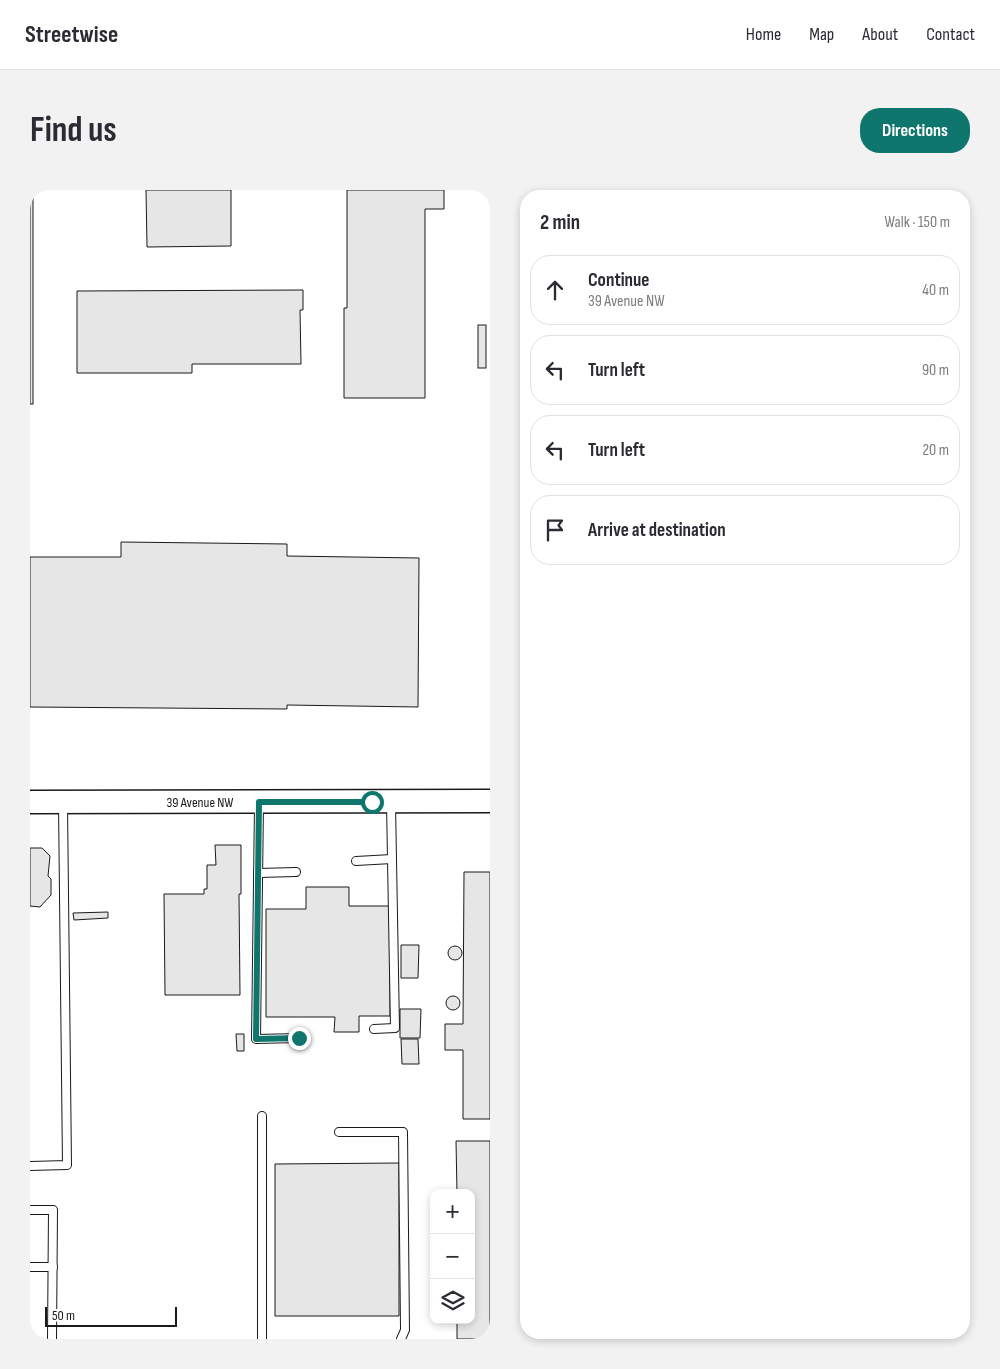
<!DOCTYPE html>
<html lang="en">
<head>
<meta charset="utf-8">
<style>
  body { margin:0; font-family:"Sofia Sans Condensed",sans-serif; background:#f2f2f3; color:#2b2b33 }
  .controls { position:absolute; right:15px; bottom:15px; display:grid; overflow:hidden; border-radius:10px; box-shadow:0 2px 8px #0003 }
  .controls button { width:45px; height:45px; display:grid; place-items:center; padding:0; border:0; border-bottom:1px solid #e1e1e2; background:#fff; color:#2b2b33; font:25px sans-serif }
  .scale { position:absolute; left:15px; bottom:12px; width:132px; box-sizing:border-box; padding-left:5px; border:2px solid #1a1a1a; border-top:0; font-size:14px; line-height:18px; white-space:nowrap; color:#1a1a1a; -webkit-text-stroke:4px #fff; paint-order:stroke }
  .stop { position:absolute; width:15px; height:15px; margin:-11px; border:4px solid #0f766e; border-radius:50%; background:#fff }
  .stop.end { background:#0f766e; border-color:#fff; box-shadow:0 1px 5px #0008 }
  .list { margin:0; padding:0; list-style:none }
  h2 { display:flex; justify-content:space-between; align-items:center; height:65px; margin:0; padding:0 20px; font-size:21px }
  h2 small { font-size:16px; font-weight:400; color:#7c7c81 }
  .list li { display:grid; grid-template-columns:32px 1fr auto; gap:15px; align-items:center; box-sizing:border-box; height:70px; margin:0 10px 10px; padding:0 10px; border:1px solid #e1e1e2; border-radius:20px }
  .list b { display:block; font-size:19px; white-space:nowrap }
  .list p { margin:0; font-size:16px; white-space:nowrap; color:#7c7c81 }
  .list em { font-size:16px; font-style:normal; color:#7c7c81 }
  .icon { flex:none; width:28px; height:28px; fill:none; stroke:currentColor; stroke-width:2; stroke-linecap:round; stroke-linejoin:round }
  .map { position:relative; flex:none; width:460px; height:1149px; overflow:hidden; border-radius:20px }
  header { display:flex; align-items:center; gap:30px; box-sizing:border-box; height:70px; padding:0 25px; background:#fff; border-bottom:1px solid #e1e1e2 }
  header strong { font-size:24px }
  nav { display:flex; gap:28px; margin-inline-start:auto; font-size:18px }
  .intro { display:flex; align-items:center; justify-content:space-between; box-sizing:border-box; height:120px; padding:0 30px }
  h1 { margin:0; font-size:35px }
  .button { padding:12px 22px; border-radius:20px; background:#0f766e; color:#fff; font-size:18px; font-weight:700 }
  main { display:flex; gap:30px; padding:0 30px }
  aside { flex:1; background:#fff; border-radius:20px; box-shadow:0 2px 8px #0003 }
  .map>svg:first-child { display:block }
</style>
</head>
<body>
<header>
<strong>Streetwise</strong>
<nav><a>Home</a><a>Map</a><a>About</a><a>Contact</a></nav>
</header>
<div class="intro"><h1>Find us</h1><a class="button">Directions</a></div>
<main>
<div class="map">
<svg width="460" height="1149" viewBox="0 0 460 1149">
  <rect width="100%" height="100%" fill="#fff"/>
  <!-- building -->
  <g fill="#e6e6e6" stroke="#1a1a1a">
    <rect x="0" y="0" width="3" height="214"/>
    <path d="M116 0H201V56L117 57Z"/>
    <path d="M317 0H414V19H395V208H314V118H317Z"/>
    <path d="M273 100V120H270L271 174H162V183H47V101Z"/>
    <rect x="448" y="135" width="8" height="43"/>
    <path d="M91 352 257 354V366L389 368 388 517 257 515V519L0 517V367H91Z"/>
    <path d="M185 655H211V704H209L210 805H135L134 704H174V699H177V675H186Z"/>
    <path d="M0 658H12L20 666 18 686 21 689V705L10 717 0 716Z"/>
    <path d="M434 682H460V929H433V860H415V834H433Z"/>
    <path d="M276 697H319V716H360V826H329V842H304L305 827H236V719H276Z"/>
    <path d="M78 722V728L44 730 43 723Z"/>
    <path d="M371 755H389L388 788H371Z"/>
    <circle cx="425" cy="763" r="7"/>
    <circle cx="423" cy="813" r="7"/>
    <path d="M370 819H391L390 848H370Z"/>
    <path d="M206 844H214V861H207Z"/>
    <path d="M371 849H388L389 874H372Z"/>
    <path d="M426 951H460V1149H427V1130H441V1003H427Z"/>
    <path d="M369 973V1126H245V974Z"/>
  </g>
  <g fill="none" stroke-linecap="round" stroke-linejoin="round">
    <!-- lane casing -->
    <g stroke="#1a1a1a" stroke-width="10">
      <g id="lane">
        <path d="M229 614 226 849 269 848"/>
        <path d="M326 671 362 669"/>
        <path d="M228 683 266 682"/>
        <path d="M344 839 365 838 361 613"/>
        <path d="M232 926V1149"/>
        <path d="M309 942H373L375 1140 371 1149"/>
        <path d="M0 976 37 975 33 614"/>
        <path d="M0 1020H23L22 1149"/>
        <path d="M0 1077H23"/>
      </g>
    </g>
    <!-- secondary casing -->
    <g stroke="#1a1a1a" stroke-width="25">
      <path id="secondary" d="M0 612 460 611"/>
    </g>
    <!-- lane -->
    <use href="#lane" stroke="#fff" stroke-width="8"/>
    <!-- secondary -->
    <use href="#secondary" stroke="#fff" stroke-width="22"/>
  </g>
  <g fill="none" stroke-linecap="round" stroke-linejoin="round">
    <!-- route -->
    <path stroke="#0f766e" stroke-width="6" d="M269 848 226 849 229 612H342"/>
  </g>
  <g text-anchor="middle" stroke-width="4" stroke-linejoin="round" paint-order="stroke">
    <!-- street labels -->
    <g font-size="14" fill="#1a1a1a" stroke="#fff">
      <text x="170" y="617">39 Avenue NW</text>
    </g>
  </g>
</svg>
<div class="controls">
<button>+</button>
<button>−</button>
<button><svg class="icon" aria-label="layers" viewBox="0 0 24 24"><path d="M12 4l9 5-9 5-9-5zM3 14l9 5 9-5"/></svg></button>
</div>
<div class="scale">50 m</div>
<div class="stop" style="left:342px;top:612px"></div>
<div class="stop end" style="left:269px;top:848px"></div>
</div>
<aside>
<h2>2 min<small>Walk · 150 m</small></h2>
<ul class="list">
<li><svg class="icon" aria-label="ahead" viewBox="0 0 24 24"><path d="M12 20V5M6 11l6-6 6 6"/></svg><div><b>Continue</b><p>39 Avenue NW</p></div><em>40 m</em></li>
<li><svg class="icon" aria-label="left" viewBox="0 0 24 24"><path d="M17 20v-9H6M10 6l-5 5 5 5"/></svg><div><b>Turn left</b></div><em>90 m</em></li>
<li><svg class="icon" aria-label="left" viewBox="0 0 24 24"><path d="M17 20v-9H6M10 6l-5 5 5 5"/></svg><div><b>Turn left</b></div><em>20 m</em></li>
<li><svg class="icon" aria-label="arrive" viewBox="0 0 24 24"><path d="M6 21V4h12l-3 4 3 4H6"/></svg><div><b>Arrive at destination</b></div></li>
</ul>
</aside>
</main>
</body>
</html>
